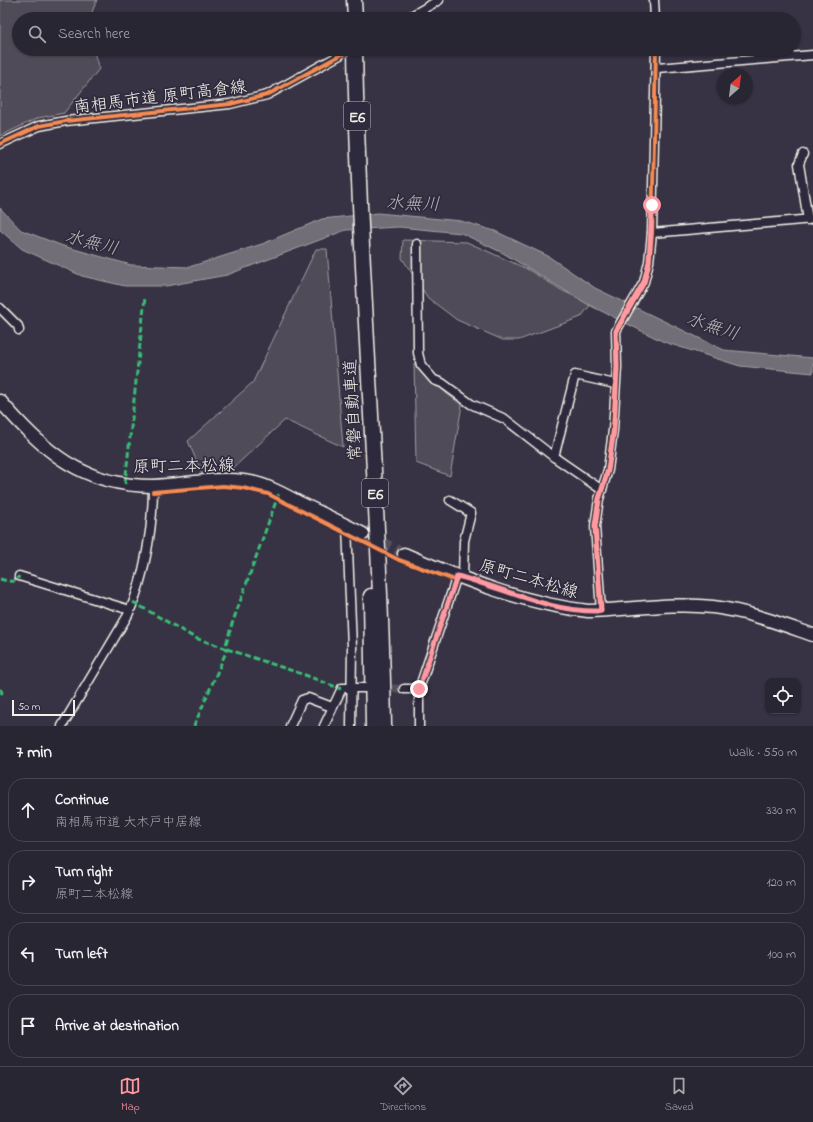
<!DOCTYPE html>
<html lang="en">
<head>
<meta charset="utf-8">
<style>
  body { margin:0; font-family:"Indie Flower","Klee One",sans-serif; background:#35323f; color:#f1f3f6 }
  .controls { position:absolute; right:12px; bottom:12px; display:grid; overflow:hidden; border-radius:8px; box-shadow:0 1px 3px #0004 }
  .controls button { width:36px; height:36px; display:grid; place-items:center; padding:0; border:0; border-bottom:1px solid #45434e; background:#292633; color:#f1f3f6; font:20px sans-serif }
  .compass { position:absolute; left:717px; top:68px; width:36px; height:36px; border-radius:50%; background:#292633; box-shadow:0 1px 3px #0004; rotate:28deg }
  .scale { position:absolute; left:12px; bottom:10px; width:63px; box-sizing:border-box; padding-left:4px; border:2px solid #f4f1e8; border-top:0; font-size:11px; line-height:14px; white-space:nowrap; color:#f4f1e8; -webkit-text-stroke:3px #2f2a3d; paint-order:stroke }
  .stop { position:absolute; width:12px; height:12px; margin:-9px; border:3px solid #ff9aa2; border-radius:50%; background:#fff }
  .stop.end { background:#ff9aa2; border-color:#fff; box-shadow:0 1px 4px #0008 }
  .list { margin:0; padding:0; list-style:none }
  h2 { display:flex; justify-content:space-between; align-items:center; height:52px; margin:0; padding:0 16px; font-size:17px }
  h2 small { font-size:13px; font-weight:400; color:#a5a5ac }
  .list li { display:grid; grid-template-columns:26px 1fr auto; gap:12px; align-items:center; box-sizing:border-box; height:64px; margin:0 8px 8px; padding:0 8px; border:1px solid #45434e; border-radius:16px }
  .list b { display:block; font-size:15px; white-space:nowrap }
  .list p { margin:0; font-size:13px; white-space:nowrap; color:#a5a5ac }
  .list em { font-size:13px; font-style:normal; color:#a5a5ac }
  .icon { flex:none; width:22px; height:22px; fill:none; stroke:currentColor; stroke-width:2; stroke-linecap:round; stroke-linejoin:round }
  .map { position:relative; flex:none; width:813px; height:726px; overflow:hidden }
  .search { position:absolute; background:#292633; box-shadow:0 1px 3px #0004; left:12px; right:12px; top:12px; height:44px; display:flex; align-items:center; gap:10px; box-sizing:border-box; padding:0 14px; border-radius:22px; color:#a5a5ac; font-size:15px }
  .sheet { height:340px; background:#292633 }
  nav { display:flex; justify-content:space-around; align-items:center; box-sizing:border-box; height:56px; border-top:1px solid #45434e; background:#292633; font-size:11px; color:#a5a5ac }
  nav a { display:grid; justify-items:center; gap:2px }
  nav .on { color:#ff9aa2 }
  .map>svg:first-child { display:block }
</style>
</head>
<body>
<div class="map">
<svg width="813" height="726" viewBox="0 0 813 726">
  <rect width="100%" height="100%" fill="#373244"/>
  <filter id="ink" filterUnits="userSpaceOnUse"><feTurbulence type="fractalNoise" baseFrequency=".025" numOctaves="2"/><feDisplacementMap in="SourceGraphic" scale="8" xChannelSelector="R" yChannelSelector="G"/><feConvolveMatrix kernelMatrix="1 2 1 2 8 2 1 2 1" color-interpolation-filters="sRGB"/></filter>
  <g filter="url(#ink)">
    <!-- green -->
    <g fill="#504b59" stroke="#a29ea0">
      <path d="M0 0H97L89 19H19V49H93L99 69 64 113 38 118 0 136Z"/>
      <path d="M403 240 467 242 527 269 563 291 591 304 581 317 519 340H503L457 320 428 298 402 258Z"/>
      <path d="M316 249H327L343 447 285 420 230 471 202 474 188 441 253 382Z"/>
      <path d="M414 363 447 394 462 405 450 476 416 463Z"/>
    </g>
    <!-- water -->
    <path fill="#726e77" stroke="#a6a2a4" d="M0 208 21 230 63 246 131 265 189 267 262 244 322 219 378 213 461 221 495 231 548 256 595 288 724 350 813 358V373L740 366 664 342 589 305 503 253 461 233 399 227 346 230 227 275 166 286H125L82 276 22 249 0 230Z"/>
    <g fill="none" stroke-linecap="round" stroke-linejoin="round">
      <!-- street-tunnel -->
      <g stroke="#534f5d" stroke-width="8" stroke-dasharray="8 4" stroke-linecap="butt">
        <path d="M340 55 352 49"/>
        <path d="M380 688 404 689"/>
      </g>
      <!-- primary-tunnel -->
      <path stroke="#534f5d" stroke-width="12" stroke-dasharray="12 6" stroke-linecap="butt" d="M363 534 404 554"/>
      <!-- street casing -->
      <g stroke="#f4f1e8" stroke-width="11">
        <g id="street">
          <path d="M654 0 655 19"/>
          <path d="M406 19 439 0"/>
          <path d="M657 68 813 55"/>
          <path d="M0 144 39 126 66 121 230 104 267 95 340 55"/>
          <path d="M803 154 799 164 808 220"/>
          <path d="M652 233 813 219"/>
          <path d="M417 244 418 353 421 365 434 380 442 383 471 404 505 419 554 457 602 490"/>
          <path d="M0 308 18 326 19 330"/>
          <path d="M554 457 575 375 615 384"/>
          <path d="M450 500 471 513 464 541 463 577"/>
          <path d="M347 526 352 647 351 726"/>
          <path d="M19 576 130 610"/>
          <path d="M601 611 595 526 599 499 608 470 613 430 617 367 616 331 644 282 649 262 652 233 656 49"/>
          <path d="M404 689H419"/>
          <path d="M62 726 128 615C145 578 153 526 153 486"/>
          <path d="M290 726 302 700 308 698 332 707"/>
          <path d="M324 726 342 688H365"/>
          <path d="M419 726V689L457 576"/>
        </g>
      </g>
      <!-- primary casing -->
      <g stroke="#f4f1e8" stroke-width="15">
        <g id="primary">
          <path d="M0 401C44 451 82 486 153 486 183 485 214 477 244 481 264 483 283 494 300 503 321 513 342 523 363 534"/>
          <path d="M404 554C462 579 525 604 588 611 629 610 673 602 713 607 747 611 781 624 813 635"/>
        </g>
      </g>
      <!-- highway casing -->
      <g stroke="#f4f1e8" stroke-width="17">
        <g id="highway">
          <path d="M354 0 355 19"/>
          <path d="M355 49C359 275 380 500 384 726"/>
          <path d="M371 596 373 726"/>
        </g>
      </g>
      <!-- street -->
      <use href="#street" stroke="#2f2a3d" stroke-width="8"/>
      <!-- primary -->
      <use href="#primary" stroke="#2f2a3d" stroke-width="12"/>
      <!-- highway -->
      <use href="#highway" stroke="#2f2a3d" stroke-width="14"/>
      <!-- quiet -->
      <g stroke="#3abd76" stroke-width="3" stroke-dasharray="6 3" stroke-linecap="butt">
        <path d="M125 484 145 297"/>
        <path d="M0 579C8 581 15 584 19 576"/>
        <path d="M133 602 195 638 225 648"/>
        <path d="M227 649 305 675 341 689"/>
        <path d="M0 689 2 692 0 697"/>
        <path d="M194 726 226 652 227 649 225 648 232 624 279 493"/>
      </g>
      <!-- cycleway casing -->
      <g stroke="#2f2a3d" stroke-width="6">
        <g id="cycleway">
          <path d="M0 144 39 126 66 121 230 104 267 95 352 49"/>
          <path d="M153 492 223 486 243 488 268 494 399 560 452 579"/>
          <path d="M601 611 595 526 599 499 608 470 613 430 617 367 616 331 644 282 649 262 652 233 656 49"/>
        </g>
      </g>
      <!-- cycleway -->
      <use href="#cycleway" stroke="#f68b52" stroke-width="4"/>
    </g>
  </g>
  <g fill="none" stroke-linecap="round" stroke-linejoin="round" filter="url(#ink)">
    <!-- route -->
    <path stroke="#ff9aa2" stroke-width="5" d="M419 689 457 576C505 588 550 613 601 611L595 526 599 499 608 470 614 430 617 367 616 331 644 282 649 262 652 205"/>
  </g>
  <g text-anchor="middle" stroke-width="3.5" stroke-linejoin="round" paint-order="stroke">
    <!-- shield labels -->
    <g fill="#2f2a3d" stroke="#b9b5b5" stroke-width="1">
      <rect x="344" y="102" width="26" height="28" rx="3"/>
      <rect x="362" y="479" width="26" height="28" rx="3"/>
    </g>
    <g font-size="16" font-weight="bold" fill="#f4f1e8">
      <text x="357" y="122">E6</text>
      <text x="375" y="499">E6</text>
    </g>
    <!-- street labels -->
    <g font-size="17" fill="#f4f1e8" stroke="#2f2a3d">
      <text transform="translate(160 96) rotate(-7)" y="6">南相馬市道 原町高倉線</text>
      <text transform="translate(352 410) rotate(-93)" y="6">常磐自動車道</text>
      <text transform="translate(184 465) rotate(-1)" y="6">原町二本松線</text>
      <text transform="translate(529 578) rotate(16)" y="6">原町二本松線</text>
    </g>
    <!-- water labels -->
    <g font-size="18" font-style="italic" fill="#bab6b5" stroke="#2f2a3d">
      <text transform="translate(413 203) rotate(2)" y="6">水無川</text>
      <text transform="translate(92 242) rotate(14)" y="6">水無川</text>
      <text transform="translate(713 326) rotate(18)" y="6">水無川</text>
    </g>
  </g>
</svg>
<div class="controls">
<button><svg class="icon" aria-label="locate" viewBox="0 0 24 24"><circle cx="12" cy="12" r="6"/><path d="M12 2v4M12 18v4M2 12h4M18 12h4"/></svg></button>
</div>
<svg class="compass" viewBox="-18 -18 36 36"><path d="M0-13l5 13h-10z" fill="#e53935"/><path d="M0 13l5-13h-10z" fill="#a5a5ac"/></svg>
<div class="scale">50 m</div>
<div class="stop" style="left:652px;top:205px"></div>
<div class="stop end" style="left:419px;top:689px"></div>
<div class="search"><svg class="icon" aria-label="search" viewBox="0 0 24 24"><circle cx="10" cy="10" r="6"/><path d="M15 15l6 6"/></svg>Search here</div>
</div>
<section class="sheet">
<h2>7 min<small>Walk · 550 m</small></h2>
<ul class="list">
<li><svg class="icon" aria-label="ahead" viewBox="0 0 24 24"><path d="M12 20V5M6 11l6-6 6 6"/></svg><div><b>Continue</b><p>南相馬市道 大木戸中居線</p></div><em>330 m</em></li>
<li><svg class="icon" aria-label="right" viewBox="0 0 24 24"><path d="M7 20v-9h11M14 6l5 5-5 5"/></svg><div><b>Turn right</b><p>原町二本松線</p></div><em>120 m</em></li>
<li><svg class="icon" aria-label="left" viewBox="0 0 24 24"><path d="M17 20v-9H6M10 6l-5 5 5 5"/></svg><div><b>Turn left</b></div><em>100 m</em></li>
<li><svg class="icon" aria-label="arrive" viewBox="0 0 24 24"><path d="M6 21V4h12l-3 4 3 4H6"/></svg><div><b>Arrive at destination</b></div></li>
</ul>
</section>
<nav>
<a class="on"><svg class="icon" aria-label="map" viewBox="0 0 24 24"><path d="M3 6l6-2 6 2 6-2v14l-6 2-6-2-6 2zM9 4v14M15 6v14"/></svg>Map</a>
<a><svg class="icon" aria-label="directions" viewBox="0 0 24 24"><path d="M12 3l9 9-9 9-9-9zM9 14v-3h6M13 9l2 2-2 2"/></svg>Directions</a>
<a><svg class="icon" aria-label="saved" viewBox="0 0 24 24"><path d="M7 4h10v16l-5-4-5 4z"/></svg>Saved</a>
</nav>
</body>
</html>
